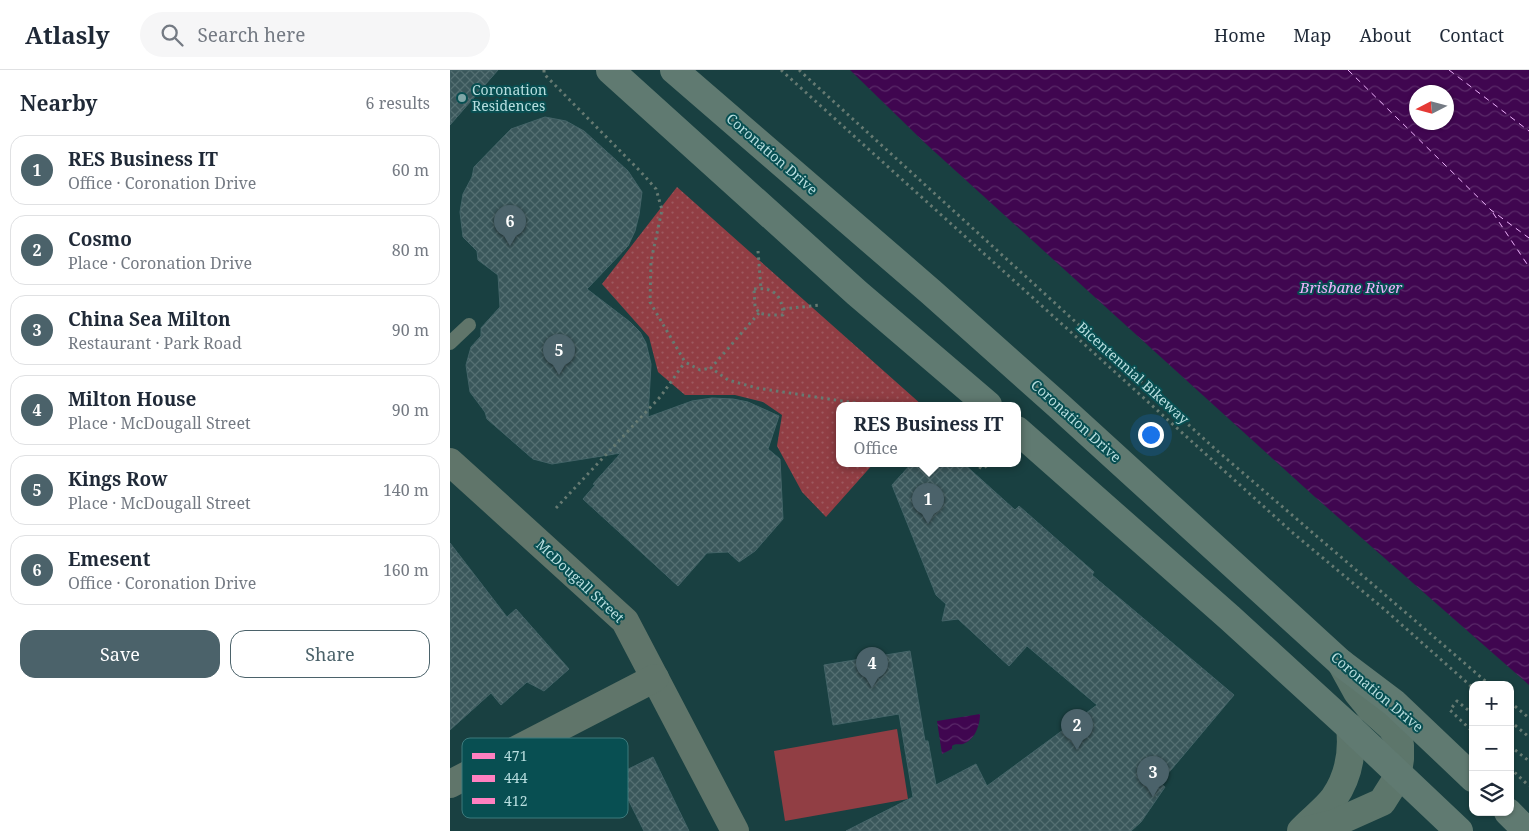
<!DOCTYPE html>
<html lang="en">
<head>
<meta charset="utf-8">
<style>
  body { margin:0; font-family:"Noto Serif",serif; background:#f6f6f7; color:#1f2937 }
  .controls { position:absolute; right:15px; bottom:15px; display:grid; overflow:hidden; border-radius:10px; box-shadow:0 1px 4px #0004 }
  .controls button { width:45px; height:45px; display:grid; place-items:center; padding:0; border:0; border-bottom:1px solid #e0e1e3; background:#fff; color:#1f2937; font:25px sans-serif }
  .compass { position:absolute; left:959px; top:15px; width:45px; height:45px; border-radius:50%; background:#fff; box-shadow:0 1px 4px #0004; rotate:264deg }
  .you { position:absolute; left:700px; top:364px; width:18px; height:18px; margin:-12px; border:4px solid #fff; border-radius:50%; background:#1a73e8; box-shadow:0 0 0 8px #1a73e833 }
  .badge { display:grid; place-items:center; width:32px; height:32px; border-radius:50%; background:#4b626a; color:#fff; font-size:16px; font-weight:700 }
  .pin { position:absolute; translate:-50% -41px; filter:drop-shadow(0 1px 2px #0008) }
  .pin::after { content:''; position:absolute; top:26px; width:18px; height:15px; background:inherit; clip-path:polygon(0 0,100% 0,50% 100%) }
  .popup { position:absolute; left:386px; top:332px; width:185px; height:65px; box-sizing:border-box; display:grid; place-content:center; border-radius:10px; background:#fff; filter:drop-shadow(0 1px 4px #0005); font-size:16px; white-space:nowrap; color:#747a83 }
  .popup b { font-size:19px; color:#1f2937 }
  .popup::after { content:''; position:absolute; left:50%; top:100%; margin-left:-10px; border:10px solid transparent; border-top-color:#fff }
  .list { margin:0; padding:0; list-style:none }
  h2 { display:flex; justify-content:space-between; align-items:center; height:65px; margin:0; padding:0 20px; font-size:21px }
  h2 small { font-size:16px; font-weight:400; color:#747a83 }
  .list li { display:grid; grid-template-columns:32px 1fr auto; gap:15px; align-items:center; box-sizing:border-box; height:70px; margin:0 10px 10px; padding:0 10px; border:1px solid #e0e1e3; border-radius:15px }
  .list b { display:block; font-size:19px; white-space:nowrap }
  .list p { margin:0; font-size:16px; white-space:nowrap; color:#747a83 }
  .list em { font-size:16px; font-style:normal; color:#747a83 }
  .actions { display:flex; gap:10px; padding:15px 20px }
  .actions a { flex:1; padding:11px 0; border:1px solid #4b626a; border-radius:15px; text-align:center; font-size:18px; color:#4b626a }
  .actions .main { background:#4b626a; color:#fff }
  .icon { flex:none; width:28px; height:28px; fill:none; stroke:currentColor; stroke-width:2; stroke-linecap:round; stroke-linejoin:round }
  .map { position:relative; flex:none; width:1079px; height:761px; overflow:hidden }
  header { display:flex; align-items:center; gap:30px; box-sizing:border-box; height:70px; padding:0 25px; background:#fff; border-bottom:1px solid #e0e1e3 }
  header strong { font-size:24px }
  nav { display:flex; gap:28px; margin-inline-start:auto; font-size:18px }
  .search { width:350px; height:45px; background:#f6f6f7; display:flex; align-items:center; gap:12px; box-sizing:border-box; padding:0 18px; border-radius:28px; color:#747a83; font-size:19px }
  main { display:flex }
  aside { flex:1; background:#fff }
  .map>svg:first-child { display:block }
</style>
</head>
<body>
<header>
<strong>Atlasly</strong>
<div class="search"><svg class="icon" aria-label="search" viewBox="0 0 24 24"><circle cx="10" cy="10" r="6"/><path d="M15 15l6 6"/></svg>Search here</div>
<nav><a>Home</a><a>Map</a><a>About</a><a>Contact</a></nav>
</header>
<main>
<aside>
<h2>Nearby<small>6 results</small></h2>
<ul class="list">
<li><span class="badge">1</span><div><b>RES Business IT</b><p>Office · Coronation Drive</p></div><em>60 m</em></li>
<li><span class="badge">2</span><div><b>Cosmo</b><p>Place · Coronation Drive</p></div><em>80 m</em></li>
<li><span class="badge">3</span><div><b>China Sea Milton</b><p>Restaurant · Park Road</p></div><em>90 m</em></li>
<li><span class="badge">4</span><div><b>Milton House</b><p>Place · McDougall Street</p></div><em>90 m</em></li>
<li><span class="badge">5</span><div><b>Kings Row</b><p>Place · McDougall Street</p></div><em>140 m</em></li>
<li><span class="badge">6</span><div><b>Emesent</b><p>Office · Coronation Drive</p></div><em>160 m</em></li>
</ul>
<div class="actions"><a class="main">Save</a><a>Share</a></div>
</aside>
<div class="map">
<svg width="1079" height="761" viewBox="0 0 1079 761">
  <defs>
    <pattern id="green-dots" width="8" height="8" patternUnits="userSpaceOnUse" patternTransform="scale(1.25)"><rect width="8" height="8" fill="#913e44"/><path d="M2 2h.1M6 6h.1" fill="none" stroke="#9e595f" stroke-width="1.8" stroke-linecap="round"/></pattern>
    <pattern id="water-waves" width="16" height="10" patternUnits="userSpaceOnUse" patternTransform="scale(1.25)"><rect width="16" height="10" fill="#400650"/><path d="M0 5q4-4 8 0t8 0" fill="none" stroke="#5a2a69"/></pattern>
    <pattern id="building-cross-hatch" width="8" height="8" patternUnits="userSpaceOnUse" patternTransform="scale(1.25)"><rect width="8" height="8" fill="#3a575b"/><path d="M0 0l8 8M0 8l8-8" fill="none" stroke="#546f72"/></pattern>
  </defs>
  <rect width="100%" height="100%" fill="#194041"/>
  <!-- green -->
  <path fill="url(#green-dots)" d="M227 117 472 335H389V393H424L376 447 352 422 327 376 332 345 313 332 285 325H235L208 302 199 267 152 214Z"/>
  <!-- pitch -->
  <path fill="#913e44" d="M447 659 458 729 335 751 324 681Z"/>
  <!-- water -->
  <g fill="url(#water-waves)" fill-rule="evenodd">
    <path d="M400 0H1079V615L865 427 475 73ZM966 22H996V52H966Z"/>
    <path d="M530 644C530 655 525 670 513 674 509 675 506 673 502 676V679L492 684 487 651Z"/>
  </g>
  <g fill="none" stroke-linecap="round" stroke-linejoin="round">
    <!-- ferry -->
    <g stroke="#efb3fd" stroke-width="1" stroke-dasharray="6 5" stroke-linecap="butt">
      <path d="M898 0 1041 140 1079 168"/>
      <path d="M999 0 1079 61"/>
      <path d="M1043 143 1079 197"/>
    </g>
  </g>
  <!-- building -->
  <g fill="url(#building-cross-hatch)" stroke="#446468">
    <path d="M0 0H48L0 55Z"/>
    <path d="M95 47 116 51 134 61 178 101 192 122 189 145 185 161 178 176 137 219 180 252 190 262 196 273 201 294 198 347 242 331 262 328 283 329 298 332 329 346 318 379 330 389 333 449 305 481 289 492 278 482 257 483 228 516 133 429 145 415 143 414 171 383 102 394 83 389 37 349 35 342 20 322 16 295 21 277 31 266V258L50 237 48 205 28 190 27 181 13 167 10 142 13 124 22 107 24 97 61 59Z"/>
    <path d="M462 393H513L565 440 569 436 644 502 642 505 784 625 710 713 715 717 691 752 681 761H396L463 727 449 644 383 655 374 595 460 581 475 671H478L486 715 526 694 537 716 647 635 577 576 559 596 508 549 492 551 496 534 486 525 442 415Z"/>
    <path d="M0 473 57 547 66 539 119 599 94 621 77 612 51 635 41 623 0 660Z"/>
    <path d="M203 687 239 761H194L166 705Z"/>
  </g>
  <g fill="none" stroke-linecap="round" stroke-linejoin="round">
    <!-- path -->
    <g stroke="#667a72" stroke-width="3" stroke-dasharray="2.5 4" stroke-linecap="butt">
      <path d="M94 0V4L190 101 206 119 212 140 201 191 200 232 235 292 250 300 261 298"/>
      <path d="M331 0 843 463 934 539 1023 618"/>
      <path d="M349 0 764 378 1040 615"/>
      <path d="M308 181 311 219"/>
      <path d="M304 219C324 217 332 225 333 245H317L309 243 305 236Z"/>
      <path d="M333 239 370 235"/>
      <path d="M309 243 261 298 278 310 307 318 418 335"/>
      <path d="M524 393 532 399 541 393"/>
      <path d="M106 438 211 326 235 292"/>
      <path d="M1060 632 1079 648"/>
      <path d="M1023 644 1007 631 1000 640 1023 662"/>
      <path d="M1060 651 1079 667"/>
      <path d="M1060 676 1079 691"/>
      <path d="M1060 698 1079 716"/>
    </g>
    <!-- lane -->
    <path stroke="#60756a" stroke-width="14" d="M0 273 19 255"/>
    <!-- street -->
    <g stroke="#60756a" stroke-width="28">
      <path d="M0 392 175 551 285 761"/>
      <path d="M0 714 205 608"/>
    </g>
    <!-- secondary -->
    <g stroke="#5d766b" stroke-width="28">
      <path d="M851 761C861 750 875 740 884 728 899 706 903 682 900 657"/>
      <path d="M853 761 885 753 932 732 944 713 948 702 950 689V675L948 668 941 657 921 639 907 622 891 593"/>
    </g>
    <!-- highway -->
    <g stroke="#607a71" stroke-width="28">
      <path d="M160 0 407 223 538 335"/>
      <path d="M224 0 481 222 609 336 891 593 944 633 1023 708"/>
      <path d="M567 360 780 548 896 654 1009 761"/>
      <path d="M1058 742 1077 761"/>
    </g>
  </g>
  <!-- markers -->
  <circle fill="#80a7a8" stroke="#084f52" stroke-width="2" cx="12" cy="28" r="5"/>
  <g text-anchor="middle" stroke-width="4" stroke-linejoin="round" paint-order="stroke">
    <!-- poi labels -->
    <g font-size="14" fill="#b8dedf" stroke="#084f52" text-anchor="start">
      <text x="22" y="25">Coronation<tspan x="22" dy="16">Residences</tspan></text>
    </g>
    <!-- street labels -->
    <g font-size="14" fill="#b8dedf" stroke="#084f52">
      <text transform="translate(322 84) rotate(41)" y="5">Coronation Drive</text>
      <text transform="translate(683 303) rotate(42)" y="5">Bicentennial Bikeway</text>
      <text transform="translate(626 351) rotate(42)" y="5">Coronation Drive</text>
      <text transform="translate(130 511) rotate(43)" y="5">McDougall Street</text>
      <text transform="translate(927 622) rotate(40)" y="5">Coronation Drive</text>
    </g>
    <!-- water labels -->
    <g font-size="15" font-style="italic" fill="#efb3fd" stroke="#084f52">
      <text x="901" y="223">Brisbane River</text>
    </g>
  </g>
  <!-- legend -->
  <rect x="12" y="668" width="166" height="80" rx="8" fill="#084f52" stroke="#3d7a7c" stroke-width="1"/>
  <rect x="22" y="683" width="23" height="6" fill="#ff80c0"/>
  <rect x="22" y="705" width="23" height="7" fill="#ff80c0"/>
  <rect x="22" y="728" width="23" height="6" fill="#ff80c0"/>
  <g font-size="14" fill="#b8dedf">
    <text x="54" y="691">471</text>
    <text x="54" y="713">444</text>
    <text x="54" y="736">412</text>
  </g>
</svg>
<div class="controls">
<button>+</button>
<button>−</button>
<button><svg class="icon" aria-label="layers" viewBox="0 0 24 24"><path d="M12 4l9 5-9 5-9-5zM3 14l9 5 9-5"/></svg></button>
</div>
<svg class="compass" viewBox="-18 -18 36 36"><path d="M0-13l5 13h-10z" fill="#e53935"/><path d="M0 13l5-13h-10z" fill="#747a83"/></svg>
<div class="you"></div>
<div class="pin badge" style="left:478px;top:454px">1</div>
<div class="popup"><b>RES Business IT</b>Office</div>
<div class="pin badge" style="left:627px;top:680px">2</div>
<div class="pin badge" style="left:703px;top:727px">3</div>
<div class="pin badge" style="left:422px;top:618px">4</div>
<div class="pin badge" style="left:109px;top:305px">5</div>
<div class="pin badge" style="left:60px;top:176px">6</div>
</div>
</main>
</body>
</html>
